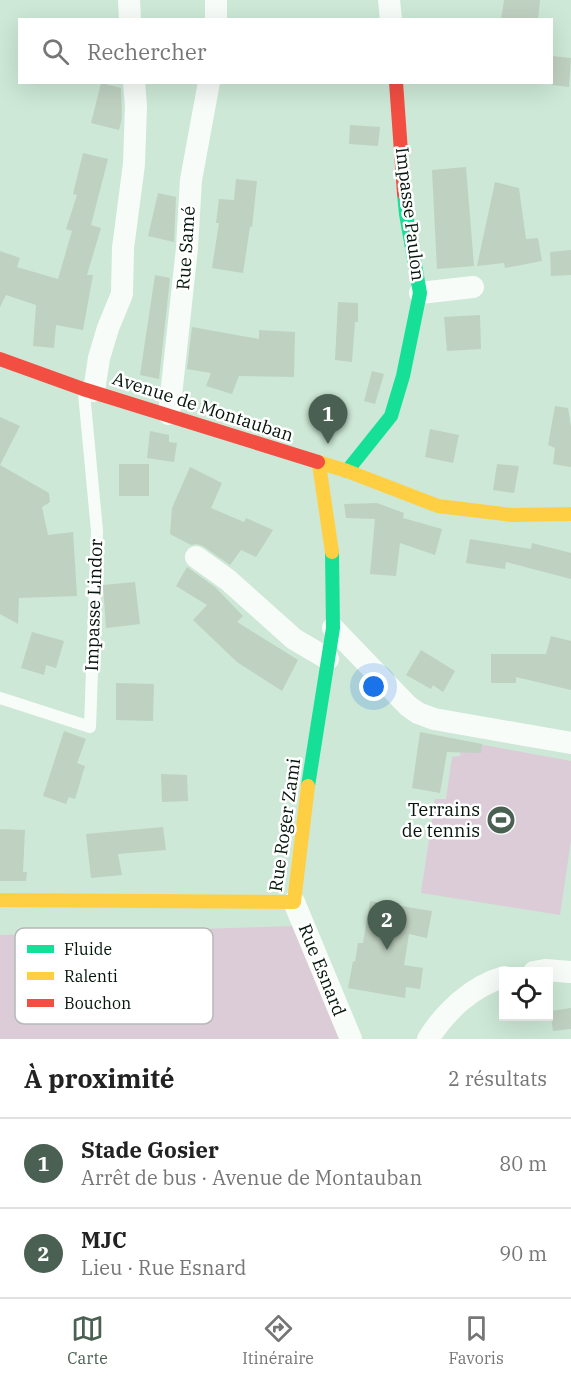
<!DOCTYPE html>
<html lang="fr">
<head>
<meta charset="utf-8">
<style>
  body { margin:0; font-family:"IBM Plex Serif",serif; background:#f2f2f2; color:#222 }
  .controls { position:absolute; right:18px; bottom:18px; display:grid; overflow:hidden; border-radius:0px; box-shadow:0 6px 24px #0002 }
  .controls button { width:54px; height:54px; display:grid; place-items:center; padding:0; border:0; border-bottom:2px solid #e0e0e0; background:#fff; color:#222; font:30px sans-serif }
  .you { position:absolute; left:374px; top:687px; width:21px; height:21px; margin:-15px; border:4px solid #fff; border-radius:50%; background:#1a73e8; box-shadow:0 0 0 9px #1a73e833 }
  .badge { display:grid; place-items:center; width:39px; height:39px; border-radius:50%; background:#4a6052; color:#fff; font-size:20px; font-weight:700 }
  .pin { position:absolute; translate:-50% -50px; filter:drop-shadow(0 2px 3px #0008) }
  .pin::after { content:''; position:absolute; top:32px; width:21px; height:18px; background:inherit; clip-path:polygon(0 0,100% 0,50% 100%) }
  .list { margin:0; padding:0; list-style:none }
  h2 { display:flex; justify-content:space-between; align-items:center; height:78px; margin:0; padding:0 24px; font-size:26px }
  h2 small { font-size:20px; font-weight:400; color:#767676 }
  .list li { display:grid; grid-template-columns:39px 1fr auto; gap:18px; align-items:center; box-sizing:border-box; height:90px; padding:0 24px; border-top:2px solid #e0e0e0 }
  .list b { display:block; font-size:22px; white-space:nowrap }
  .list p { margin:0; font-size:20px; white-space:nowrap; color:#767676 }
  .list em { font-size:20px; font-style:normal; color:#767676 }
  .icon { flex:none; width:33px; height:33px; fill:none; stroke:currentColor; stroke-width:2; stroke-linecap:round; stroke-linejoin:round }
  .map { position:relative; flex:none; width:571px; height:1039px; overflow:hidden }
  .search { position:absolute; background:#fff; box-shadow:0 6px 24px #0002; left:18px; right:18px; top:18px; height:66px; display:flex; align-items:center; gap:15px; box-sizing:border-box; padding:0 21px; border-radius:0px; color:#767676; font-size:22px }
  .sheet { height:258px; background:#fff }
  nav { display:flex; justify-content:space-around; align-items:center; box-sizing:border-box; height:84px; border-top:2px solid #e0e0e0; background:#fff; font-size:16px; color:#767676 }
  nav a { display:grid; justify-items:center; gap:3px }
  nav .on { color:#4a6052 }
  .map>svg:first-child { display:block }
</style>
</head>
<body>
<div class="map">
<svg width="571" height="1039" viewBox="0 0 571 1039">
  <rect width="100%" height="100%" fill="#cde8d6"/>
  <!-- green -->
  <g fill="#dcccd8">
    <path d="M462 741 571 761V840L560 915 421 893 435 799H446L452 757 460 756Z"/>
    <path d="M293 926 339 1039H0V935Z"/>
  </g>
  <!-- building -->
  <g fill="#bfd1c0">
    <path d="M504 0H540L538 20H501Z"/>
    <path d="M552 56 571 58 569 87 552 85Z"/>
    <path d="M101 83 121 88 122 118 119 130 91 123Z"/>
    <path d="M350 125 380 127 378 146 349 144Z"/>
    <path d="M83 153 108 159 91 225 101 228 87 275H93L83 330 56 325 54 348 33 346 36 305 6 295 0 307V251L20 258 17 267 58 279 72 231 66 229 77 195 73 194Z"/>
    <path d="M466 167 474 266 437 269 432 170Z"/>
    <path d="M236 179 257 181 252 227H250L243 273 212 268 219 223H216L219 199 234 200Z"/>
    <path d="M495 182 519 188 526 239 538 238 542 261 505 268 504 263 477 266Z"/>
    <path d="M158 193 176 197 174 242 148 236Z"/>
    <path d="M571 250V275L551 276 550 252Z"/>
    <path d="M155 275 170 278 159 379 140 375Z"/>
    <path d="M338 302 358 303V322H355L352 362 335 360Z"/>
    <path d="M480 315 481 349 447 351 444 317Z"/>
    <path d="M192 327 259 339V330L295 332 294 377 239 376 232 394 206 386 211 373 187 369Z"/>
    <path d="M372 371 384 374 375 404 364 401Z"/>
    <path d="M555 406 568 408 571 427V467L553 464 555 448 548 445Z"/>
    <path d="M0 417 20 426 0 465Z"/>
    <path d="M430 429 459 435 453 463 425 457Z"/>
    <path d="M150 431 169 435V442L177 443 174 462 147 458Z"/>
    <rect x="119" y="464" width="30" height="32"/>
    <path d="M497 464 519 466 514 493 493 490Z"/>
    <path d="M0 465 49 493 50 502 42 507 48 535 73 532 77 596 19 598 18 624 0 614Z"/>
    <path d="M190 467 222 483 211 508 244 522 246 518 273 530 256 557 241 550 230 565 203 546 197 544 191 545 170 534 172 508Z"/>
    <path d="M377 503 404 513 403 518 442 529 435 555 400 543 396 576 370 574 375 519 346 518 344 504Z"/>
    <path d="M470 539 531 549 532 543 571 553V579L506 562 505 569 466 563Z"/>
    <path d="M187 567 215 587 243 616 237 622 298 660 282 691 237 662 193 620 207 605 176 586Z"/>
    <path d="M135 582 140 624 106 628 103 585Z"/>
    <path d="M32 632 64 641 56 668 46 665 44 675 21 668Z"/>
    <path d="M551 636 571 641V690L516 677V683H491V654H546Z"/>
    <path d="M421 650 455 671 443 692 433 685 431 689 406 675Z"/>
    <path d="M116 683 154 684 153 721 116 720Z"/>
    <path d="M64 731 86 739 77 763 85 766 75 799 69 797 66 804 43 796Z"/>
    <path d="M420 732 482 744 481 753 447 752 440 793 412 788Z"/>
    <path d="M161 774 187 775 188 801 162 802Z"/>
    <path d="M163 827 166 850 118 854 122 875 91 878 86 834Z"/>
    <path d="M0 829 25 830 23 872H27L26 881H0Z"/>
    <path d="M370 901 432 911 427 938 409 934 404 965 423 968 420 989 406 987 405 998 348 988 353 961 355 962 358 943H363Z"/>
    <path d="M571 1008V1029L553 1031 550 1011Z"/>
  </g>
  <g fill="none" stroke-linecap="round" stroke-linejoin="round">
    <!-- lane -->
    <path stroke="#f8fcf9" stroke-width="12" d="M0 698 90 727 97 531 84 393"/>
    <!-- street -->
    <g stroke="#f8fcf9" stroke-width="22">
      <path d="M129 0 130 20"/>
      <path d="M216 0V20"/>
      <path d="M389 0 391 20"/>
      <path d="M420 293 473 287"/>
      <path d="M94 391 99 358 108 328 122 294 123 248 134 164 136 106 134 82"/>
      <path d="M169 414 187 248 191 180 209 82"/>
      <path d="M196 557 228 580 294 639 328 659"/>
      <path d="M333 628 408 706 418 713 434 719 571 743"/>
      <path d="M294 902 351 1039"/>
      <path d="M534 972 545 970 571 972"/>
      <path d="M428 1039C445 1012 472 986 504 977"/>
    </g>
    <!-- fast -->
    <g stroke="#16e098" stroke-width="14">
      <path d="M347 471 391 416 403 376 420 293 406 214 404 194"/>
      <path d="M308 786 333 628 332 552"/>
    </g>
    <!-- slow -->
    <g stroke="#ffcf43" stroke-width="14">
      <path d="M318 462 347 471 438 506 512 515 571 514"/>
      <path d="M319 464 332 552"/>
      <path d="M0 900 294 902 308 786"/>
    </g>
    <!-- jam -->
    <g stroke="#f24e42" stroke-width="14">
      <path d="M396 82 404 194"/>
      <path d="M0 359 83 389 318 462"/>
    </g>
  </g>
  <!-- icons -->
  <defs>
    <g id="stadium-disc" transform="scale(1.5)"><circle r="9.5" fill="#4a6052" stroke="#fff"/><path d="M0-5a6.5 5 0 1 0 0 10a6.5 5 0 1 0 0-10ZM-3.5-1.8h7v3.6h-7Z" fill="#fff"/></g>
  </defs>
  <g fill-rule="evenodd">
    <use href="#stadium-disc" x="501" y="820"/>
  </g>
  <g text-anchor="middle" stroke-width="5" stroke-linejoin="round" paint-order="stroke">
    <!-- street labels -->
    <g font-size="18" fill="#04160b" stroke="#fff">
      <text transform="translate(410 214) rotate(83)" y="6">Impasse Paulon</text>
      <text transform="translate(186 248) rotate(-86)" y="6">Rue Samé</text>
      <text transform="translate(203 407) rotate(18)" y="6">Avenue de Montauban</text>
      <text transform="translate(94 605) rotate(-88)" y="6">Impasse Lindor</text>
      <text transform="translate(285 825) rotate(-82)" y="6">Rue Roger Zami</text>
      <text transform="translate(322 970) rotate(68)" y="6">Rue Esnard</text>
    </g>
    <!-- poi labels -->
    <g font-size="18" fill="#04160b" stroke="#fff" text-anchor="end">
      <text x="480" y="816">Terrains<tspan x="480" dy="21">de tennis</tspan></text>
    </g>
  </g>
  <!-- legend -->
  <rect x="15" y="928" width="198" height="96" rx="9" fill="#fff" stroke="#b4b9b6" stroke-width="1.5"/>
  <rect x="27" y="945" width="27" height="8" fill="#16e098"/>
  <rect x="27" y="972" width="27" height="8" fill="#ffcf43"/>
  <rect x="27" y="999" width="27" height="8" fill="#f24e42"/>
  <g font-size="16" fill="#04160b">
    <text x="64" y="955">Fluide</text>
    <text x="64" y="982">Ralenti</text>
    <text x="64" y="1009">Bouchon</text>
  </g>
</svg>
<div class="controls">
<button><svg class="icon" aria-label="locate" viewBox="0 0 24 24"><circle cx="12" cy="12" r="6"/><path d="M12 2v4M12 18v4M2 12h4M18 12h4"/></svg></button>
</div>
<div class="you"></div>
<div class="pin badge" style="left:328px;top:444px">1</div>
<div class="pin badge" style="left:387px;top:950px">2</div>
<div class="search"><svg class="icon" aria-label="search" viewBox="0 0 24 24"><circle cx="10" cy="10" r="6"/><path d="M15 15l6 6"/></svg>Rechercher</div>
</div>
<section class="sheet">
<h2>À proximité<small>2 résultats</small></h2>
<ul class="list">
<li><span class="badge">1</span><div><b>Stade Gosier</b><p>Arrêt de bus · Avenue de Montauban</p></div><em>80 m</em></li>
<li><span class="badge">2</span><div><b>MJC</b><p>Lieu · Rue Esnard</p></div><em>90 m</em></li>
</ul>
</section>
<nav>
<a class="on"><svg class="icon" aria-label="map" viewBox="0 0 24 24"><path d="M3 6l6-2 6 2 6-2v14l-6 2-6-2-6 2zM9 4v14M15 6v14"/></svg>Carte</a>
<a><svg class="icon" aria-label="directions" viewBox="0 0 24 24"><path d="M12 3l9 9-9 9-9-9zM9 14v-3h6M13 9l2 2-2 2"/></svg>Itinéraire</a>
<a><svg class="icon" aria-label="saved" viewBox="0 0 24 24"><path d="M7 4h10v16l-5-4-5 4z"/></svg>Favoris</a>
</nav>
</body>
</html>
